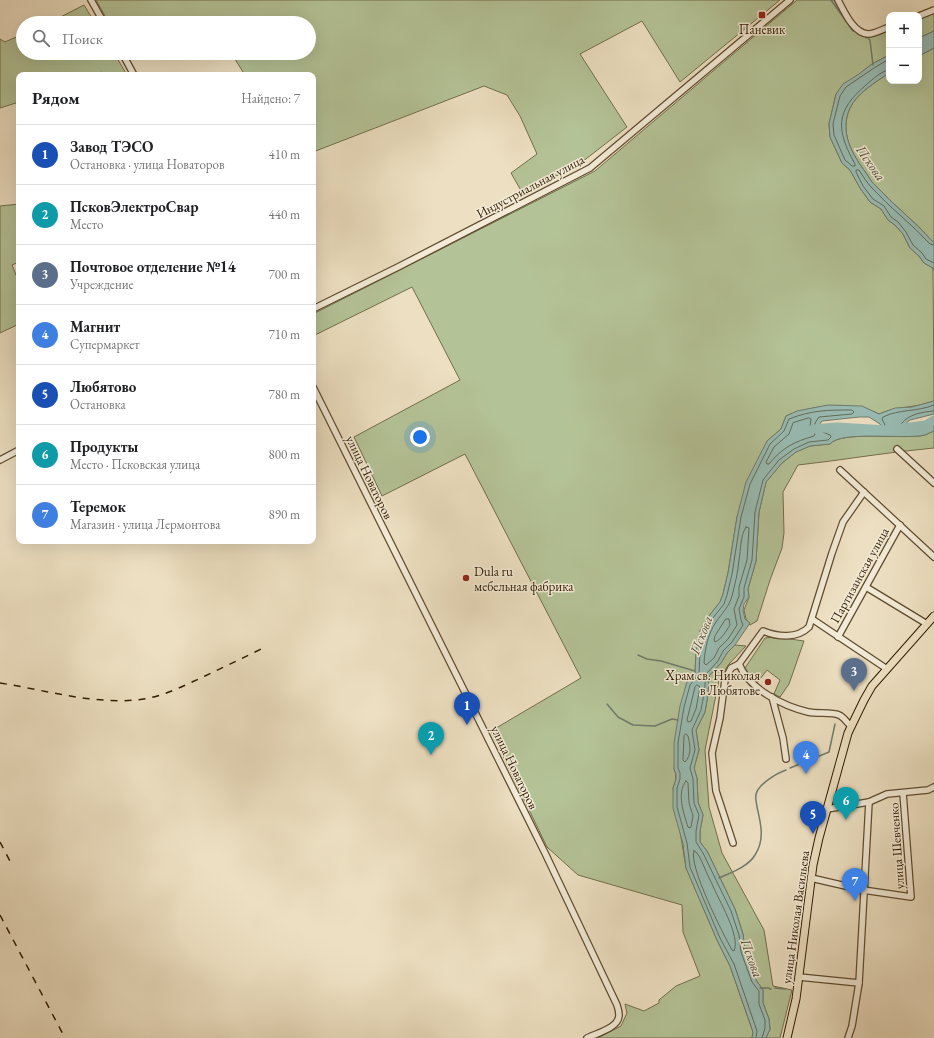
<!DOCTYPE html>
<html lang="ru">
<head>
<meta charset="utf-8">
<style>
  body { margin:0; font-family:"EB Garamond",serif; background:#f2f2f2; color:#202124 }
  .controls { position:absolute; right:12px; top:12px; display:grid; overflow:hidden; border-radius:8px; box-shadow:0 4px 16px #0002 }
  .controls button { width:36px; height:36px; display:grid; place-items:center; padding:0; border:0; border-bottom:1px solid #e0e0e0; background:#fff; color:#202124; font:20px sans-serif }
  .you { position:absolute; left:420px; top:437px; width:14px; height:14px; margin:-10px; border:3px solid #fff; border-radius:50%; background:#1a73e8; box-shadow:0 0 0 6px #1a73e833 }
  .badge { display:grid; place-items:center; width:26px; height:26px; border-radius:50%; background:#b45309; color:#fff; font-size:13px; font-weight:700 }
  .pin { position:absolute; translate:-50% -33px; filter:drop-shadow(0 1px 2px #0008) }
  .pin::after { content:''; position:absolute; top:21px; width:14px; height:12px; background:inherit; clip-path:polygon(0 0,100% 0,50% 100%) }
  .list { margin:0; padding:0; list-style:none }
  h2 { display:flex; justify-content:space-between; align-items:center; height:52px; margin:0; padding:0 16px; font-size:17px }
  h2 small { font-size:13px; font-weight:400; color:#757577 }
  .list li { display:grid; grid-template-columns:26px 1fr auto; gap:12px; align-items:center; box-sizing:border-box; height:60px; padding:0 16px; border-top:1px solid #e0e0e0 }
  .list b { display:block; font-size:15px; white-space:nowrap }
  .list p { margin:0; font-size:13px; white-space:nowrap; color:#757577 }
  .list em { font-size:13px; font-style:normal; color:#757577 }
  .icon { flex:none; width:22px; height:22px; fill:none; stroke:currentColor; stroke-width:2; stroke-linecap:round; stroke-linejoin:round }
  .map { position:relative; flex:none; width:934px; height:1038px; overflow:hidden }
  .search { position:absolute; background:#fff; box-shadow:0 4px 16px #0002; left:16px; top:16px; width:300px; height:44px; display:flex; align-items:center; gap:10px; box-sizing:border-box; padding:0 14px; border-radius:22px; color:#757577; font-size:15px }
  .panel { position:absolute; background:#fff; box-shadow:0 4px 16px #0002; left:16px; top:72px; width:300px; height:472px; border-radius:8px }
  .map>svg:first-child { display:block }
</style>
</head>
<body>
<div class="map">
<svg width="934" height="1038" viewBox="0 0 934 1038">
  <rect width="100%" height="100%" fill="#ede0c2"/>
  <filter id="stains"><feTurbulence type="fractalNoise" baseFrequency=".005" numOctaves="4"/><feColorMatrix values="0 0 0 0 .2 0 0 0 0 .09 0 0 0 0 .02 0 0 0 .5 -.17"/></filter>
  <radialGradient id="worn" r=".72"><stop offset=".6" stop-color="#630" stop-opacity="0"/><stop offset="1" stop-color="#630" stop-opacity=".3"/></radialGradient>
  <!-- green -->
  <g fill="#b4c397" stroke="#726e4c">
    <path d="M96 0H780L680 82 642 21 580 54 627 127 582 162 523 194 511 173 537 154 520 116 507 95 484 86 313 152V75H245L231 53H309V23H109Z"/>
    <path d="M797 0H836L860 33 866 38 889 28V55L872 64 836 94 829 124 830 137 842 163 850 170 860 188 870 202 881 209 888 220 895 225 903 234 910 248 919 256 924 263 933 268 934 401C916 408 897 406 879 414 852 400 813 405 786 416L781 429 767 441 737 517 728 573 723 594 720 602 709 616 700 631 696 652 695 673 687 683 674 769C677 776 676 780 673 788L686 868 717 940 730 966 753 1032 752 1038H598L621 1026 627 1013 625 1004 644 1011 659 1003V1000L676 986 700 976 683 932 682 905 578 875 547 847 491 731 581 678 465 454 382 496 354 437 460 380 412 287 313 336V314L595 171Z"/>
    <path d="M84 5 95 23H49Z"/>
    <path d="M934 13V31L919 38V18Z"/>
    <path d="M23 34V53H114L127 75H104L102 72 93 75H19V102L0 108V39L5 42Z"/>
    <path d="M934 48V243C916 222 894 206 875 185 871 182 869 177 866 173 852 154 839 132 850 108 856 94 877 81 889 73V81H919V56Z"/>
    <path d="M19 204V262L12 265 19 282V324L0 333V206Z"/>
    <path d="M934 431V448C888 452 844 460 798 465L783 492 784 533 782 548 770 580 757 621 750 625 746 619 744 610 749 597 748 589 756 561 759 512 766 482 782 463 796 452 810 446 830 444C842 430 905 440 925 435 928 434 931 432 934 431Z"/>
    <path d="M776 637 804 641 789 684 780 697 774 694 780 680 767 670 757 683 751 679 745 668 765 638Z"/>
    <path d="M735 645 746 646 729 664 719 680 705 750 709 807 722 853 764 930 773 986 792 990 780 1038H766L770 1029 769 1019 763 1003V990L756 980 745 951 743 934 735 909 707 851 700 842V831L703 815 698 802 697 778 694 768 699 750 696 730 705 712 708 695 709 676 721 663 727 653Z"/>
  </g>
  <!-- water -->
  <g fill="#99bdb5" stroke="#6f7c6d" fill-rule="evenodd">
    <path d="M934 31V48L919 56V38Z"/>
    <path d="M889 55V73C877 81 856 94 850 108 839 132 852 154 866 173 869 177 871 182 875 185 894 206 916 222 934 243V271L933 268 924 263 919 256 910 248 903 234 895 225 888 220 881 209 870 202 860 188 850 170 842 163 830 137 829 124 836 94 843 84 859 74 872 64Z"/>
    <path d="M934 401V414L910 420 904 425 908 427H924L934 419V431C931 432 928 434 925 435 905 440 841 430 830 444L810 446 796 452 782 463 766 482 759 512 756 561 748 589 749 597 744 604 743 610 745 619 750 623 735 645 727 653 721 663 709 676 708 695 705 712 696 730 699 750 694 768 697 778 698 802 703 815 700 831V842L707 851 735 909 743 934 745 951 756 980 763 990V1003L769 1019 770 1029 766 1038H752L753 1032 730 966 717 940 686 868 683 844 673 808V788L676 779V774L674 769V743L680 706 687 682 695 673 696 652 700 631 709 616 720 602 723 594 728 573 737 517 746 482 767 441 781 429 786 416 797 411 828 405 862 406 879 414 895 408 912 407ZM859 417H869L880 424 881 426 876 430 865 429 859 426 853 427 846 425 831 430 819 425 822 421Z"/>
  </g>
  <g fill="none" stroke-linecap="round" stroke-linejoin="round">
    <!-- shore -->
    <g stroke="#646c5a" stroke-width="1">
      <path d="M889 59 874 68 846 87 840 96 833 124 834 135 845 160 852 166H855V164C836 130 835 111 866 85 872 80 881 71 889 70"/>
      <path d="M934 245 930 244C912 224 890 208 872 188 867 183 863 176 859 170H856V172L863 186 873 199 884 206 891 217 898 222 906 232 913 245 922 253 926 259 934 263"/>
      <path d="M934 405C917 412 899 409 883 417L882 419 885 425 883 431 885 432H901L903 430 901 424C909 414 922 412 934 411"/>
      <path d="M809 418 811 419 810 427 815 434 814 436C794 442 783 447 769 464H767L766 462 774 447 789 434 793 423Z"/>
      <path d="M746 527 749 528 747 560 739 587V596L734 609 737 625 728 639 719 648 714 658 706 665 704 663C705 648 708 634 716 622 722 613 729 607 732 596 735 584 738 572 739 560 741 549 740 536 746 527Z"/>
      <path d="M726 619H729L730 625C726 631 722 639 715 642L714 640 715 636Z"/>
      <path d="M697 685 700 687 696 709 691 721 688 722 687 720 695 687Z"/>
      <path d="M686 734 688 736C690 745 692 755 685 762L683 760 684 736Z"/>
      <path d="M686 781 688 783 689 803 693 816 691 827 690 828 688 827C684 814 676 793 686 781Z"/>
      <path d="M694 851 696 852 699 856C704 865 707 875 712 884 718 899 741 936 734 951L732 950C723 934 688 865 694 851Z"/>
      <path d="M756 1038 757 1031 734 964 720 938 690 867 687 843 677 807V788L680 779V773L678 768V743L684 707 690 685 699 674 700 652 704 633 712 619 724 604 727 595 732 574 741 517 750 484 770 444 784 431 789 419C812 410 828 410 852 410L854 412 852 414 819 417 815 423V427L818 430 830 435 831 437 828 440 809 442 794 449 779 460 763 480 755 512 752 560 744 588V597L739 609 741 620 743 625 732 642 723 651 718 661 706 674 704 694 701 710 692 730 695 750 690 768 693 779 694 803 699 815 696 831V842L703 853 731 911 739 935 741 952 752 982 759 991V1004L765 1020V1028L762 1038"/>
    </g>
    <!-- stream -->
    <g stroke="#6f7c6d" stroke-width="1.5">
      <path d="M831 0 853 31"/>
      <path d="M858 34 863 36"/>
      <path d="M868 38 870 40 873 65"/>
      <path d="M638 655 647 659 661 661 695 671"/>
      <path d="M607 704 618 717 633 725 655 726 672 719 678 720"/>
      <path d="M790 768 829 752 835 724"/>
      <path d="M719 878C730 873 748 867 755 855 765 840 761 824 757 807 757 804 755 799 756 795 757 785 777 773 786 770"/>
      <path d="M760 988H768L771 989"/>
      <path d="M775 988 785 989"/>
    </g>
    <!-- river -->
    <path stroke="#99bdb5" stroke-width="9" d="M813 429 837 427 887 430 926 425 934 420"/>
    <!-- minor casing -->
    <g stroke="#5f4c30" stroke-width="8">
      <g id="minor">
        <path d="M91 0 104 23"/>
        <path d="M838 0C844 11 853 33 868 34 875 34 883 29 889 27"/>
        <path d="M919 16 934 10"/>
        <path d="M122 53 134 75"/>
        <path d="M313 309 398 267 590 168 790 0"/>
        <path d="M313 387 545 853 617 1005C618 1008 619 1012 619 1015 619 1028 597 1033 587 1038"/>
        <path d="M897 449 934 483"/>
        <path d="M0 460 19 450"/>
        <path d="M840 470 934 557"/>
        <path d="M866 587 927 624"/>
        <path d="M812 619 887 669"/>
        <path d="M838 637 900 525"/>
        <path d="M772 697 783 738 786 759"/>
        <path d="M851 726C847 723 844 717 839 715 832 712 817 714 808 712 783 706 749 689 739 664L763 631C778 637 797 639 809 627L832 553 843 522 864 492"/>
        <path d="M827 809 869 802 887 794 928 790 934 787"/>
        <path d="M733 843 716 791 712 753 720 718 725 680 731 668 739 664"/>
        <path d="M811 878 863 890 911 897 903 793"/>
        <path d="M799 977 859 983"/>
        <path d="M848 1038 852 1026 859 983 869 802"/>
      </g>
    </g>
    <!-- major casing -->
    <g stroke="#301a00" stroke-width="9">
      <path id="major" d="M787 1038 796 999 813 865 819 838 848 733 864 700 872 686 934 616"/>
    </g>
    <!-- minor -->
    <use href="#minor" stroke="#f3ebd7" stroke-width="5.5"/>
    <!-- major -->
    <use href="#major" stroke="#ede0c2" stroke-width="7"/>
    <!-- rail -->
    <g stroke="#301a00" stroke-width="1.5" stroke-dasharray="7 7" stroke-linecap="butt">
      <path d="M0 683C45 690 91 704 136 700 161 698 183 686 205 676 224 667 243 658 263 648"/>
      <path d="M0 842 12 865"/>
      <path d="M0 915 65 1038"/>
    </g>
  </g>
  <!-- markers -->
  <g fill="#8f2418" stroke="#f3ebd7" stroke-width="1.5">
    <rect x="758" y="11" width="8" height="8" rx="2"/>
    <circle cx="466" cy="578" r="4"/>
    <circle cx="768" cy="682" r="4"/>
  </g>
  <g text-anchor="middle" stroke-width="3" stroke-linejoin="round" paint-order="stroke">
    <!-- poi labels -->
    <g font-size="13" fill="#301a00" stroke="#f3ebd7">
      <text x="762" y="34">Паневик</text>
      <text x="474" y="576" text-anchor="start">Dula ru<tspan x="474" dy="15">мебельная фабрика</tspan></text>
      <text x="760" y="680" text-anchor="end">Храм св. Николая<tspan x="760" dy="15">в Любятове</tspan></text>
    </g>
    <!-- street labels -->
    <g font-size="13" fill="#301a00" stroke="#f3ebd7">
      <text transform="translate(530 186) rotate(-28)" y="5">Индустриальная улица</text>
      <text transform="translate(370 477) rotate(64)" y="5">улица Новаторов</text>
      <text transform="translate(859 575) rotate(-61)" y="5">Партизанская улица</text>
      <text transform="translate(515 767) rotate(64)" y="5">улица Новаторов</text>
      <text transform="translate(896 846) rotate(-94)" y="5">улица Шевченко</text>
      <text transform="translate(795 917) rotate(-82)" y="5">улица Николая Васильева</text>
    </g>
    <!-- water labels -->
    <g font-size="14" font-style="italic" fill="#55533f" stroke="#f3ebd7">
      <text transform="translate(871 163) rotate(55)" y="5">Пскова</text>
      <text transform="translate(701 635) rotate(-69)" y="5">Пскова</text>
      <text transform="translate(752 958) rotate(70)" y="5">Пскова</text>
    </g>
  </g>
  <rect width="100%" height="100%" filter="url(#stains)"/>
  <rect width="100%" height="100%" fill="url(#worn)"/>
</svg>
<div class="controls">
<button>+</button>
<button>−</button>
</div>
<div class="you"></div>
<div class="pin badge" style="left:467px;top:725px;background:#1a4fb4">1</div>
<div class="pin badge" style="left:431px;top:755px;background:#0f9aa8">2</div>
<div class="pin badge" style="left:854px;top:691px;background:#5c6f8a">3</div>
<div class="pin badge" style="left:806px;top:774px;background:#3f7fe0">4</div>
<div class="pin badge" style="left:813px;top:834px;background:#1a4fb4">5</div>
<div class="pin badge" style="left:846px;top:820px;background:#0f9aa8">6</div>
<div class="pin badge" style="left:855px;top:901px;background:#3f7fe0">7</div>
<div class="search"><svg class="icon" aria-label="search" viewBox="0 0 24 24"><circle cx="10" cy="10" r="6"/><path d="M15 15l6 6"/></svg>Поиск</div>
<section class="panel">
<h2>Рядом<small>Найдено: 7</small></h2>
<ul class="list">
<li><span class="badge" style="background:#1a4fb4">1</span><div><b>Завод ТЭСО</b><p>Остановка · улица Новаторов</p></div><em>410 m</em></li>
<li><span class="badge" style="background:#0f9aa8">2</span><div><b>ПсковЭлектроСвар</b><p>Место</p></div><em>440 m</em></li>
<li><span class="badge" style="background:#5c6f8a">3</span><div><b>Почтовое отделение №14</b><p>Учреждение</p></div><em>700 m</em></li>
<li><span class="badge" style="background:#3f7fe0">4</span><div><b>Магнит</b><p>Супермаркет</p></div><em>710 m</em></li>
<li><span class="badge" style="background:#1a4fb4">5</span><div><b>Любятово</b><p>Остановка</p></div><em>780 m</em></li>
<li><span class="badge" style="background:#0f9aa8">6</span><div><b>Продукты</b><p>Место · Псковская улица</p></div><em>800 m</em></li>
<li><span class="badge" style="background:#3f7fe0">7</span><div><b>Теремок</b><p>Магазин · улица Лермонтова</p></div><em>890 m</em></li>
</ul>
</section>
</div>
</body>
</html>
